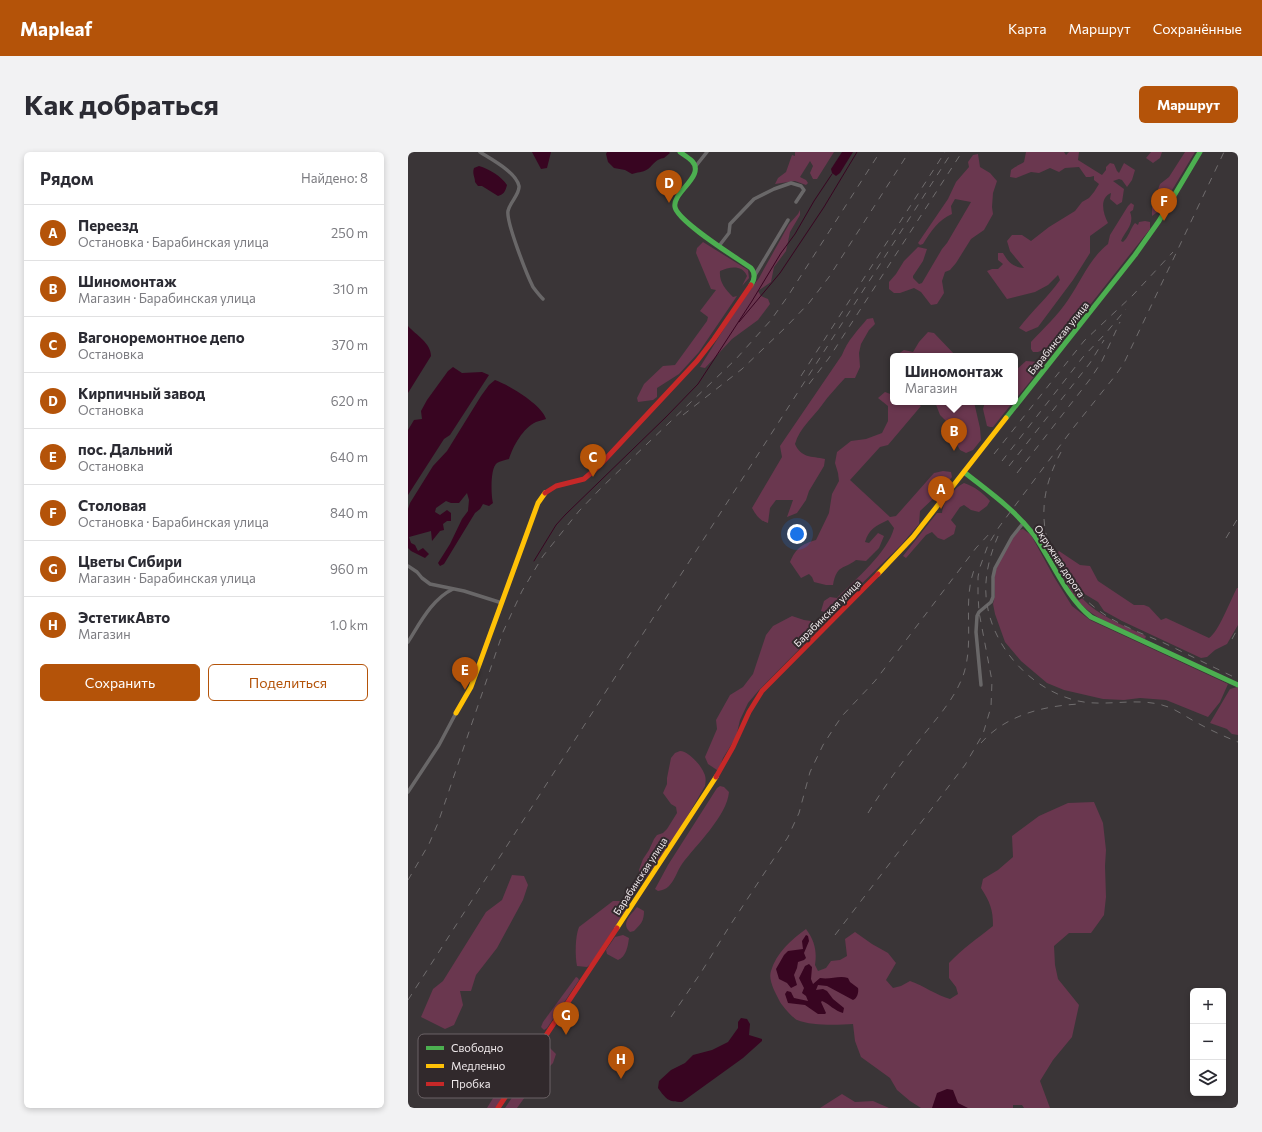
<!DOCTYPE html>
<html lang="ru">
<head>
<meta charset="utf-8">
<style>
  body { margin:0; font-family:Commissioner,sans-serif; background:#f2f2f3; color:#2b2b33 }
  .controls { position:absolute; right:12px; bottom:12px; display:grid; overflow:hidden; border-radius:6px; box-shadow:0 2px 6px #0003 }
  .controls button { width:36px; height:36px; display:grid; place-items:center; padding:0; border:0; border-bottom:1px solid #e1e1e2; background:#fff; color:#2b2b33; font:20px sans-serif }
  .you { position:absolute; left:389px; top:382px; width:14px; height:14px; margin:-10px; border:3px solid #fff; border-radius:50%; background:#1a73e8; box-shadow:0 0 0 6px #1a73e833 }
  .badge { display:grid; place-items:center; width:26px; height:26px; border-radius:50%; background:#b45309; color:#fff; font-size:13px; font-weight:700 }
  .pin { position:absolute; translate:-50% -33px; filter:drop-shadow(0 1px 2px #0008) }
  .pin::after { content:''; position:absolute; top:21px; width:14px; height:12px; background:inherit; clip-path:polygon(0 0,100% 0,50% 100%) }
  .popup { position:absolute; left:482px; top:201px; width:128px; height:52px; box-sizing:border-box; display:grid; place-content:center; border-radius:6px; background:#fff; filter:drop-shadow(0 1px 3px #0005); font-size:13px; white-space:nowrap; color:#7c7c81 }
  .popup b { font-size:15px; color:#2b2b33 }
  .popup::after { content:''; position:absolute; left:50%; top:100%; margin-left:-8px; border:8px solid transparent; border-top-color:#fff }
  .list { margin:0; padding:0; list-style:none }
  h2 { display:flex; justify-content:space-between; align-items:center; height:52px; margin:0; padding:0 16px; font-size:17px }
  h2 small { font-size:13px; font-weight:400; color:#7c7c81 }
  .list li { display:grid; grid-template-columns:26px 1fr auto; gap:12px; align-items:center; box-sizing:border-box; height:56px; padding:0 16px; border-top:1px solid #e1e1e2 }
  .list b { display:block; font-size:15px; white-space:nowrap }
  .list p { margin:0; font-size:13px; white-space:nowrap; color:#7c7c81 }
  .list em { font-size:13px; font-style:normal; color:#7c7c81 }
  .actions { display:flex; gap:8px; padding:12px 16px }
  .actions a { flex:1; padding:9px 0; border:1px solid #b45309; border-radius:6px; text-align:center; font-size:14px; color:#b45309 }
  .actions .main { background:#b45309; color:#fff }
  .icon { flex:none; width:22px; height:22px; fill:none; stroke:currentColor; stroke-width:2; stroke-linecap:round; stroke-linejoin:round }
  .map { position:relative; flex:none; width:830px; height:956px; overflow:hidden; border-radius:6px }
  header { display:flex; align-items:center; gap:24px; box-sizing:border-box; height:56px; padding:0 20px; background:#b45309; color:#fff }
  header strong { font-size:19px }
  nav { display:flex; gap:22px; margin-inline-start:auto; font-size:14px }
  .intro { display:flex; align-items:center; justify-content:space-between; box-sizing:border-box; height:96px; padding:0 24px }
  h1 { margin:0; font-size:28px }
  .button { padding:10px 18px; border-radius:6px; background:#b45309; color:#fff; font-size:14px; font-weight:700 }
  main { display:flex; gap:24px; padding:0 24px }
  aside { flex:1; background:#fff; border-radius:6px; box-shadow:0 2px 6px #0003 }
  .map>svg:first-child { display:block }
</style>
</head>
<body>
<header>
<strong>Mapleaf</strong>
<nav><a>Карта</a><a>Маршрут</a><a>Сохранённые</a></nav>
</header>
<div class="intro"><h1>Как добраться</h1><a class="button">Маршрут</a></div>
<main>
<aside>
<h2>Рядом<small>Найдено: 8</small></h2>
<ul class="list">
<li><span class="badge">A</span><div><b>Переезд</b><p>Остановка · Барабинская улица</p></div><em>250 m</em></li>
<li><span class="badge">B</span><div><b>Шиномонтаж</b><p>Магазин · Барабинская улица</p></div><em>310 m</em></li>
<li><span class="badge">C</span><div><b>Вагоноремонтное депо</b><p>Остановка</p></div><em>370 m</em></li>
<li><span class="badge">D</span><div><b>Кирпичный завод</b><p>Остановка</p></div><em>620 m</em></li>
<li><span class="badge">E</span><div><b>пос. Дальний</b><p>Остановка</p></div><em>640 m</em></li>
<li><span class="badge">F</span><div><b>Столовая</b><p>Остановка · Барабинская улица</p></div><em>840 m</em></li>
<li><span class="badge">G</span><div><b>Цветы Сибири</b><p>Магазин · Барабинская улица</p></div><em>960 m</em></li>
<li><span class="badge">H</span><div><b>ЭстетикАвто</b><p>Магазин</p></div><em>1.0 km</em></li>
</ul>
<div class="actions"><a class="main">Сохранить</a><a>Поделиться</a></div>
</aside>
<div class="map">
<svg width="830" height="956" viewBox="0 0 830 956">
  <rect width="100%" height="100%" fill="#3a3537"/>
  <!-- green -->
  <g fill="#6a374f">
    <path d="M387 0H426L409 27H405L402 21 405 14 402 9 392 25 398 28 400 31 398 33 387 29 367 32 370 26 378 20 384 3 387 4Z"/>
    <path d="M618 0H656L658 3 661 0H671L670 8 694 23 698 18V15L702 11 706 12 709 19 711 21 716 11 727 18 724 28 719 35 714 28 711 27 705 29 716 37 714 50 709 53 702 47 703 41C691 46 695 61 700 71L682 84V101L665 128 630 175 618 180 611 176C624 159 640 145 652 128L650 123 640 133 627 140 599 147 579 119 584 117H590L595 112 590 108V101H595C600 110 605 115 616 116L602 99 599 89 604 83H614L623 89 641 75 667 59 674 50 681 46 686 40 691 32 686 28V24L682 25H678L671 15 657 16 651 20 642 16 631 21 623 20 608 26 602 25 603 18C607 14 612 13 616 10Z"/>
    <path d="M743 0H754L752 6 745 11 738 6Z"/>
    <path d="M777 0H787L752 58 744 64V56L748 49V43L752 32 761 25Z"/>
    <path d="M570 2 572 15 582 21 589 29 585 41 584 55 585 62 576 78 563 87 548 111 542 118 537 120 534 129 536 141 529 152 523 153 513 140 506 136 492 141H486L481 137V130L488 122 496 109 510 95 519 97 515 109 505 124V126L511 132 514 131 534 97 539 91 563 50 547 47 543 54 544 62C530 68 523 79 515 92L512 93 510 91 540 47 548 30 561 15 560 10 565 3Z"/>
    <path d="M723 51 726 53 725 58 722 60C727 72 717 79 713 89L715 90C721 85 722 77 727 71L730 73 731 70 737 69 742 70V77L644 201 638 197 630 200H625L623 197V190C636 176 650 163 660 148 673 129 682 106 700 92L702 83 720 54Z"/>
    <path d="M392 58V63L382 80 378 99 366 115 363 130 350 139 353 144 360 147 362 152 350 168 324 187 297 216 292 215 327 159 351 126 381 72 390 62Z"/>
    <path d="M295 90 340 118 341 126 334 134 339 124C334 112 321 115 312 119 311 130 317 137 325 145L329 144 291 200 271 222 249 236V245L245 248 230 250 229 246 236 232 255 214 267 213 299 169 300 165 292 159 308 138 303 137 288 101 289 96Z"/>
    <path d="M465 166 467 172 461 178 453 192 451 201 452 215 447 226H437C429 235 421 243 414 253 404 267 392 275 387 292 393 306 403 304 417 307L416 314 401 339 398 348 389 361 379 365 385 348H368L362 356 360 371C352 369 348 363 344 356L374 305 372 294 434 203C439 189 450 178 459 167Z"/>
    <path d="M520 180 526 181 548 204H487L496 198 505 200 511 190Z"/>
    <path d="M618 209 631 210 633 214V216L607 248V219Z"/>
    <path d="M477 240 485 243V250H507L513 254 480 293 472 295 442 328 482 365 488 364 526 321 535 319 543 320 544 325 527 345 512 359 511 372 493 393 428 457 420 461 413 459 416 449 422 445 429 446C447 428 480 400 486 376L480 368C467 374 461 377 457 390L461 391 470 381 476 384 471 396 458 409 448 408C435 418 429 412 425 433H418L406 430 404 425 401 422 393 426 382 410C388 396 394 392 408 388L421 361 424 342 431 329 430 321 427 311 429 300 443 289 458 287 474 281 480 269V254L470 246Z"/>
    <path d="M527 250H566L572 276 573 288 565 298 558 301 552 298 548 291 551 282 532 263Z"/>
    <path d="M577 250H605L585 275H582L579 274 575 257Z"/>
    <path d="M556 331C567 335 574 340 582 349L579 354 571 360 563 358 556 353 552 355 543 368 548 374 546 382 536 388 530 386 524 380 518 383 498 406 495 404 529 361H534C535 349 546 336 556 331Z"/>
    <path d="M615 377 623 383 646 425 664 454 682 468 820 532 812 550 800 565 758 548 732 546 716 548 695 547 656 538 639 531 613 509 597 490 587 462 585 452 587 443 586 429 587 420 590 412 604 386 611 378Z"/>
    <path d="M651 399 672 413 682 414 690 429 726 453H736L741 455 753 468 758 466 801 486C810 481 823 447 829 436H830V473L819 492 807 498 799 505 793 506 714 469 696 459 690 450 675 441 667 433 651 410 650 400Z"/>
    <path d="M654 423C663 433 671 444 681 453 698 467 719 475 738 484L737 487C717 478 688 468 673 452 665 444 660 433 654 423Z"/>
    <path d="M384 464 396 468 410 470 412 476 351 538 340 551 332 568 328 585 315 606 311 617 309 618 300 612 297 605 309 577 308 568 322 543 335 535 345 522 358 483 365 474Z"/>
    <path d="M829 535 830 536V583L824 582 819 577 802 571 822 537Z"/>
    <path d="M272 599C280 599 293 613 296 621 298 625 298 629 297 634L269 682 238 726 235 728 232 725 231 718 235 707 241 698 246 687 249 683 255 681 259 677 269 661 268 655 263 652 255 641 259 632V626L263 606 267 601Z"/>
    <path d="M312 634 316 635 321 640C319 664 288 693 274 712 269 719 267 728 261 734 258 737 255 738 250 739L247 737 260 713 309 636Z"/>
    <path d="M686 650 695 671 698 698 697 714 698 745 696 763 683 781H661L646 794 647 813 650 827 671 853 664 885 645 908 632 929 642 956H616L614 953H605V956H513L502 949 489 938 482 926 453 905 447 889 445 872C429 873 404 874 389 868 385 866 373 853 371 848 367 840 360 828 363 819 368 801 384 787 398 777 407 789 409 800 407 813L410 819 418 816 423 809 432 808 439 804 437 787 447 780 464 792 480 801 488 811 478 828 485 836 493 834 502 829C516 834 528 843 542 847L550 842 548 835 541 826V811C554 797 570 786 585 774 585 757 582 750 573 736L575 727 590 718 605 705 604 684 631 664 660 651Z"/>
    <path d="M104 723 116 724 120 733 115 748 89 796 68 823 63 839H52L55 853 46 873 37 877 13 865 25 837 35 829 78 760 94 748Z"/>
    <path d="M205 749H213L219 752V756L183 812 179 815 169 814C167 805 167 784 171 775Z"/>
    <path d="M229 755 236 759C236 769 233 772 226 779L222 780C212 771 224 762 229 755Z"/>
    <path d="M215 783 221 786C220 794 218 805 210 808L199 802 198 798 207 785Z"/>
    <path d="M168 825 170 826 171 828 139 876 136 878 133 875 135 870Z"/>
    <path d="M130 883 133 887 88 956H79L104 915 108 904 118 892 127 884Z"/>
    <path d="M138 895 142 896 148 902 145 911 130 927 109 956H97Z"/>
    <path d="M434 942 447 950 465 949 481 956H412Z"/>
  </g>
  <!-- water -->
  <g fill="#380521">
    <path d="M124 0H143L139 16 133 17Z"/>
    <path d="M199 0H261L262 1 256 6C248 7 246 12 240 17 234 21 229 20 224 22L217 18 206 16 200 10 198 2Z"/>
    <path d="M434 0H445L432 21 428 24 424 21 423 17Z"/>
    <path d="M71 14C81 17 93 24 99 33 97 40 96 42 90 44L74 34H70L67 30C67 25 64 22 66 16Z"/>
    <path d="M0 174C8 183 23 191 23 204L0 241Z"/>
    <path d="M45 215 54 221 74 220 81 223 42 283 36 287 0 343V278L6 268 14 267 13 259 19 248 40 219Z"/>
    <path d="M87 228C101 233 134 253 138 267 135 268 131 269 128 270 115 276 105 294 101 307 97 308 92 309 89 311 82 316 83 343 85 351L81 354 75 352 72 357 67 361 36 412 32 414 30 411 42 392 54 367 60 359 61 348 59 341 51 351H43L38 349 28 356 27 360 32 363 39 358 43 361V369H39L35 372 36 378 32 379 24 389 23 379 1 385 3 391 7 393 10 399 15 396 21 402 17 406 3 399 0 396V357L2 351 25 314 39 299 73 244 81 233Z"/>
    <path d="M398 783 400 784 401 789 396 801 398 806 396 808 390 810 389 816 386 823 389 833 383 836 379 831 371 827 368 817 376 803 380 799 395 797 394 789Z"/>
    <path d="M401 812 404 815 403 827 405 832 412 826C422 828 431 823 440 826L442 830 450 836C451 840 449 847 445 848L419 834 410 833 408 838 415 837 419 839 425 847 436 856 435 861C427 859 421 852 414 849L413 850 418 861 417 862H410L397 853 380 851 377 842 379 839 383 840 386 846 400 849 398 844 394 841 396 836 391 826 397 814Z"/>
    <path d="M333 866 339 867 342 872 341 883 354 887V889L335 906 274 950C260 950 258 947 250 936L251 929 263 918 277 911 285 903 304 898 320 890 330 876V870Z"/>
    <path d="M539 937 545 938 550 951 560 956H524L529 941Z"/>
  </g>
  <g fill="none" stroke-linecap="round" stroke-linejoin="round">
    <!-- stream -->
    <g stroke="#380521" stroke-width="1">
      <path d="M331 170 372 121 416 55 449 0"/>
      <path d="M126 409 148 373 157 363 258 265 290 232 344 149 373 101 387 82 406 49 424 22"/>
    </g>
    <!-- street -->
    <g stroke="#696768" stroke-width="3.5">
      <path d="M72 0C83 7 108 20 111 34 112 42 102 50 100 59 98 70 119 123 125 135 128 139 131 143 135 147"/>
      <path d="M287 15 299 0"/>
      <path d="M311 94 321 81 322 72 346 47 366 37 383 31 393 34 396 38 388 50"/>
      <path d="M347 123 380 68"/>
      <path d="M0 414 9 420 14 426 22 432 56 439 94 451"/>
      <path d="M0 490C12 471 24 447 45 437"/>
      <path d="M573 533 568 480 569 464 571 460 583 450 585 445V425L587 416 604 385 616 370"/>
      <path d="M0 640 31 593 48 561"/>
    </g>
    <!-- fast -->
    <g stroke="#4caf50" stroke-width="5">
      <path d="M272 0C276 3 281 6 284 9 298 24 264 40 267 55 270 70 329 106 343 116 347 121 347 127 343 133"/>
      <path d="M598 266 727 103 751 69 792 0"/>
      <path d="M556 320C581 340 606 357 626 383 645 410 657 444 683 465L830 533"/>
    </g>
    <!-- slow -->
    <g stroke="#ffc107" stroke-width="5">
      <path d="M470 422 505 385 598 266"/>
      <path d="M48 561 63 535 130 351 137 341"/>
      <path d="M209 776 308 625"/>
    </g>
    <!-- jam -->
    <g stroke="#c62828" stroke-width="5">
      <path d="M137 341 148 334 176 327 191 314 289 209 306 187 343 133"/>
      <path d="M308 625 325 595 341 560 354 539 470 422"/>
      <path d="M90 956 209 776"/>
    </g>
    <!-- rail -->
    <g stroke="#706d6e" stroke-width="1" stroke-dasharray="7 7" stroke-linecap="butt">
      <path d="M393 224 537 0"/>
      <path d="M401 232 421 206 554 0"/>
      <path d="M275 263 334 217 378 175 401 151 421 125 501 0"/>
      <path d="M653 300C639 326 632 353 638 382 639 388 640 395 643 400 655 429 681 455 709 470 724 478 740 484 756 491 781 503 805 515 830 527"/>
      <path d="M586 302 676 189 725 143 765 100"/>
      <path d="M594 309 675 205 698 181 718 157"/>
      <path d="M601 314 682 211 696 188"/>
      <path d="M609 321 683 226 694 209 712 170"/>
      <path d="M590 384C581 405 575 429 579 452 586 497 623 536 666 548 695 556 725 545 754 553 766 556 775 563 786 569 800 577 815 584 830 590"/>
      <path d="M818 386 830 366"/>
      <path d="M824 487 830 476"/>
      <path d="M573 591C598 563 635 554 671 552"/>
      <path d="M460 661C475 637 491 614 509 591 526 569 547 548 556 521 567 485 553 447 568 413"/>
      <path d="M0 728 21 692 30 671 95 480 114 439 135 404 171 359 194 335 328 207 363 168 380 144 472 0"/>
      <path d="M427 783 557 613 575 582 583 555 584 529 571 460 570 442V425L572 415 580 393 591 375 666 275 707 224 716 211 816 0"/>
      <path d="M0 848 544 0"/>
      <path d="M263 865 294 819 321 775 380 685 391 661 402 620 415 593 426 576 434 564 467 529 568 396 583 380"/>
    </g>
  </g>
  <g text-anchor="middle" stroke-width="4" stroke-linejoin="round" paint-order="stroke">
    <!-- street labels -->
    <g font-size="10" fill="#f1ebed" stroke="#31292c">
      <text transform="translate(650 186) rotate(-51)" y="4">Барабинская улица</text>
      <text transform="translate(652 409) rotate(57)" y="4">Окружная дорога</text>
      <text transform="translate(419 461) rotate(-45)" y="4">Барабинская улица</text>
      <text transform="translate(232 724) rotate(-57)" y="4">Барабинская улица</text>
    </g>
  </g>
  <!-- legend -->
  <rect x="10" y="882" width="132" height="64" rx="6" fill="#31292c" stroke="#6b6366" stroke-width="1"/>
  <rect x="18" y="894" width="18" height="4" fill="#4caf50"/>
  <rect x="18" y="912" width="18" height="4" fill="#ffc107"/>
  <rect x="18" y="930" width="18" height="4" fill="#c62828"/>
  <g font-size="11" fill="#f1ebed">
    <text x="43" y="900">Свободно</text>
    <text x="43" y="918">Медленно</text>
    <text x="43" y="936">Пробка</text>
  </g>
</svg>
<div class="controls">
<button>+</button>
<button>−</button>
<button><svg class="icon" aria-label="layers" viewBox="0 0 24 24"><path d="M12 4l9 5-9 5-9-5zM3 14l9 5 9-5"/></svg></button>
</div>
<div class="you"></div>
<div class="pin badge" style="left:533px;top:357px">A</div>
<div class="pin badge" style="left:546px;top:299px">B</div>
<div class="popup"><b>Шиномонтаж</b>Магазин</div>
<div class="pin badge" style="left:185px;top:325px">C</div>
<div class="pin badge" style="left:261px;top:51px">D</div>
<div class="pin badge" style="left:57px;top:538px">E</div>
<div class="pin badge" style="left:756px;top:69px">F</div>
<div class="pin badge" style="left:158px;top:883px">G</div>
<div class="pin badge" style="left:213px;top:927px">H</div>
</div>
</main>
</body>
</html>
